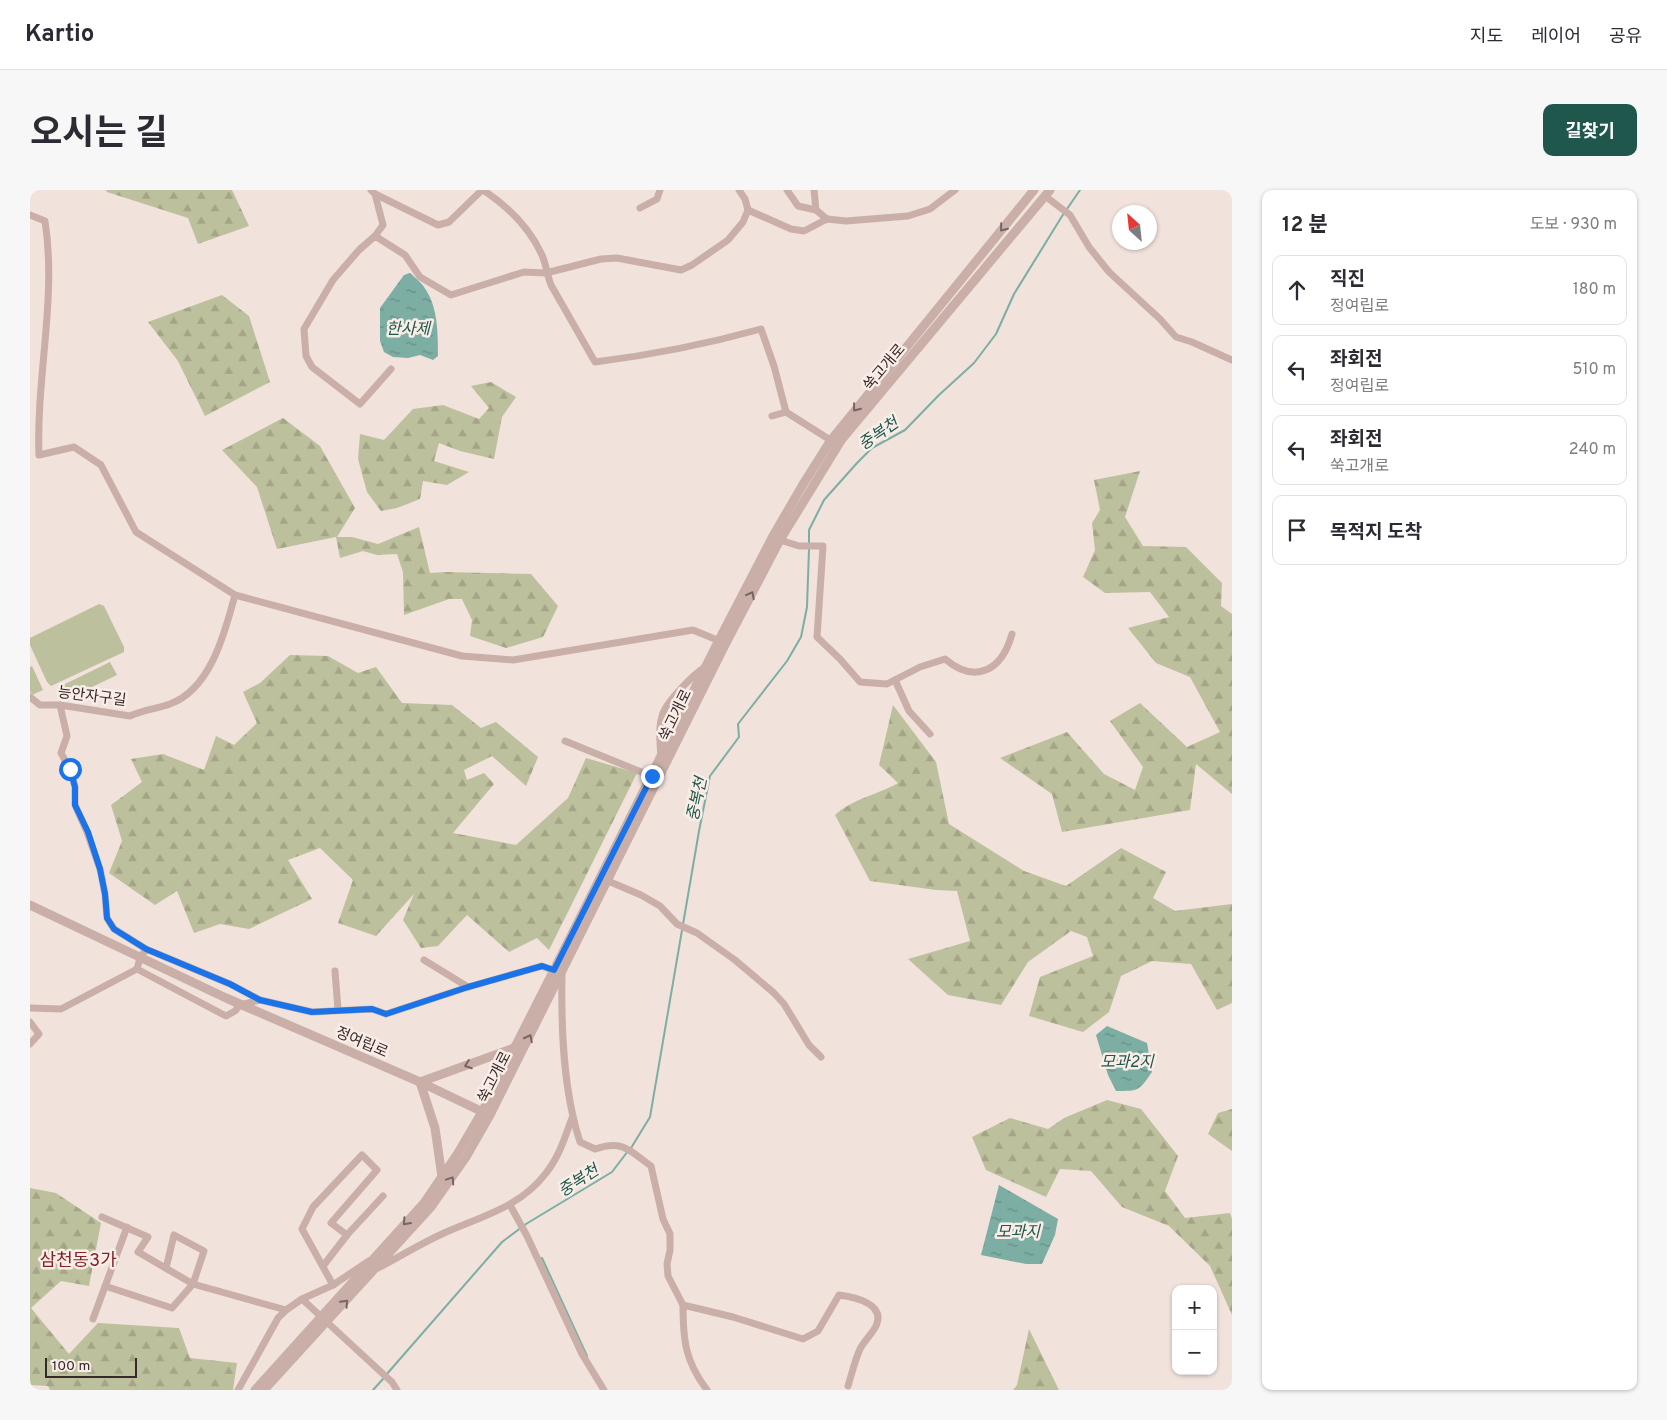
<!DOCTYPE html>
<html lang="ko">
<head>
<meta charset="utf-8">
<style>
  body { margin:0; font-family:Overpass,"Noto Sans KR",sans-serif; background:#f7f7f7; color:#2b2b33 }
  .controls { position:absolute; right:15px; bottom:15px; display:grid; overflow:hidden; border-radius:10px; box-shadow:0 1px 4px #0004 }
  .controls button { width:45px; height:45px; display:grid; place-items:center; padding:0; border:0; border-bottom:1px solid #e1e1e2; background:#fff; color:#2b2b33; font:25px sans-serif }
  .compass { position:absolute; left:1082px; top:15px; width:45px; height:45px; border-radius:50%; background:#fff; box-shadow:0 1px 4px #0004; rotate:333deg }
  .scale { position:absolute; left:15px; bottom:12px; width:92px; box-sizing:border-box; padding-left:5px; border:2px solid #362928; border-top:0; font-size:14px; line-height:18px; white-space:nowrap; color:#362928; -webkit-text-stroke:4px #f9ede8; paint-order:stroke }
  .stop { position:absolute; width:15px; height:15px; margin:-11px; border:4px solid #1a73e8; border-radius:50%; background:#fff }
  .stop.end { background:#1a73e8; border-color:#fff; box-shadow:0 1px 5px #0008 }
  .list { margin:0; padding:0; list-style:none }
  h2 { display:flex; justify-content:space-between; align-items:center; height:65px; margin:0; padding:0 20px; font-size:21px }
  h2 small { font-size:16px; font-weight:400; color:#7c7c81 }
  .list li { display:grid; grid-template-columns:32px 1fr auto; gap:15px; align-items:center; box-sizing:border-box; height:70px; margin:0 10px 10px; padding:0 10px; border:1px solid #e1e1e2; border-radius:10px }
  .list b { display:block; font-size:19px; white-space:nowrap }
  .list p { margin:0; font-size:16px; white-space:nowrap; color:#7c7c81 }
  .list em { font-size:16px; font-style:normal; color:#7c7c81 }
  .icon { flex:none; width:28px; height:28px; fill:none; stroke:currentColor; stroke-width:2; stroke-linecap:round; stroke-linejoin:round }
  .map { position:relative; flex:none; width:1202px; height:1200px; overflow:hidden; border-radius:10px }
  header { display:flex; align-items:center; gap:30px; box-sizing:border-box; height:70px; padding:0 25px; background:#fff; border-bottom:1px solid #e1e1e2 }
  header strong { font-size:24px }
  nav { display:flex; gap:28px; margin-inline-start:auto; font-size:18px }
  .intro { display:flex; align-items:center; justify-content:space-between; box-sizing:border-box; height:120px; padding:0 30px }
  h1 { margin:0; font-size:35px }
  .button { padding:12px 22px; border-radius:10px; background:#1f574c; color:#fff; font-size:18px; font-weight:700 }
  main { display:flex; gap:30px; padding:0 30px }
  aside { flex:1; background:#fff; border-radius:10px; box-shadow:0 1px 4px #0004 }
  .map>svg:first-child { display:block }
</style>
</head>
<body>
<header>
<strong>Kartio</strong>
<nav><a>지도</a><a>레이어</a><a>공유</a></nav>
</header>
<div class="intro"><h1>오시는 길</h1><a class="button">길찾기</a></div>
<main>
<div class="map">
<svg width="1202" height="1200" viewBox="0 0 1202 1200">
  <defs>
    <pattern id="forest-firs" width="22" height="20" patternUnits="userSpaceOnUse" patternTransform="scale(1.25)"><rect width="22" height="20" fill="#bdc09c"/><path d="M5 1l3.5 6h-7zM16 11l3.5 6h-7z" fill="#a3a586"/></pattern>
    <pattern id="water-ripples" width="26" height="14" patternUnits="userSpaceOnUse" patternTransform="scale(1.25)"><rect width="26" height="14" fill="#7caea3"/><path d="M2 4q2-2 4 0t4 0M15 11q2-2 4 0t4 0" fill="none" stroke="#668e85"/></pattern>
  </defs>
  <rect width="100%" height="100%" fill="#f1e2dc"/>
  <!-- forest -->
  <g fill="url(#forest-firs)">
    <path d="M76 0H202L219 36 168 54 158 28 77 2Z"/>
    <path d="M192 105 219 126 240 192 175 226 148 171 118 132Z"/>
    <path d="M461 192 486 207 472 227 464 269 430 261 409 253 404 271 439 282 417 295 393 291 390 309 367 318 351 321 337 302 328 269 330 244 354 250 383 219 413 215 449 229 459 218 441 196Z"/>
    <path d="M253 228 290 256 325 318 307 347H322L348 354 389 337 400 383 415 382 501 384 528 416 513 447 476 458 440 446 442 430 432 409H419L374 425 373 382 367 364 347 365 333 361 310 368 306 347 247 359 227 297 192 260Z"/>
    <path d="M1110 281 1095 327 1113 356 1156 357 1192 393 1191 416 1202 424V604L1166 574 1160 620 1032 642 1022 604 970 568 1037 542 1074 584 1105 600 1113 577 1080 531 1110 513 1157 557 1190 542 1160 487 1126 473 1098 438 1139 427 1120 402 1075 403 1053 387 1065 360 1062 333 1070 320 1064 290Z"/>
    <path d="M260 465 298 466 328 483 346 477 372 513 422 515 451 538 466 532 508 567 496 596 462 566 434 580 437 590 454 583 464 594 423 643 486 655 538 608 556 568 607 583 519 760 507 748 479 762 437 725 408 756 391 758 373 730 384 704 346 746 308 733 323 690 290 658 258 670 282 709 219 739 190 734 164 743 147 701 125 715 79 683 92 651 81 615 112 592 101 569 133 564 174 580 186 546 204 555 227 533 213 502 230 493Z"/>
    <path d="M863 515 906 572 919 634 994 681 1036 696 1091 658 1136 682 1123 708 1145 721 1202 714V813L1187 820 1161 774 1122 771 1091 786 1079 822 1053 842 999 826 1010 787 1063 766 1057 747 1041 741 998 772 971 815 918 805 878 769 940 751 927 701 906 700 840 691 805 625C822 609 847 605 868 593L849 575Z"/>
    <path d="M1077 910 1111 919 1148 966 1135 1001 1155 1028 1200 1023 1202 1029V1125L1180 1076 1139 1036 1092 1017 1061 981 1030 979 1016 1007 956 980 942 947 980 928 1018 939 1034 928Z"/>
    <path d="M1202 919V961L1178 944 1188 923Z"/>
    <path d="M0 998 26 1003 71 1033 59 1096 31 1091 1 1118 39 1164 68 1133 149 1138 160 1168 207 1173 203 1200H20L18 1196 0 1195Z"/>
    <path d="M999 1139 1029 1200H983L987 1195Z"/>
  </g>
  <!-- pitch -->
  <g fill="#bdc09c">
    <path d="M69 414 74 416 94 457V462L21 496 17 492 0 455V448Z"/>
    <path d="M80 472 87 485 37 509 31 496Z"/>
    <path d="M2 476 13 500 2 505 0 501V477Z"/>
  </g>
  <!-- water -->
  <g fill="url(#water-ripples)">
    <path d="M380 83C385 88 391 92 394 97 408 116 408 143 408 166L403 170 390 165 378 168 363 167 354 162 350 151V118L374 85Z"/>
    <path d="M1077 836 1117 853 1122 882C1109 901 1109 901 1086 901L1078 885 1066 845Z"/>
    <path d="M969 995 1028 1029 1025 1045 1012 1074H996L951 1065Z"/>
  </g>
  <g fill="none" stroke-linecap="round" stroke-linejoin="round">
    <!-- stream -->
    <g stroke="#7caea3" stroke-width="2">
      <path d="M1037 19 1050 0"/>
      <path d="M779 354V340L794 310 827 273 842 258 875 240 909 205 944 173 966 144 984 104 1034 23"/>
      <path d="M601 958 620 927 669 641 680 586 709 547 708 534 757 471 771 447 777 417 779 359"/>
      <path d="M512 1068 557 1166"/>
      <path d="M356 1185 472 1052 496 1034 582 982 598 961"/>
      <path d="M343 1200 353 1189"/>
    </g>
    <!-- minor -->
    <g stroke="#c9afa8" stroke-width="7">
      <path d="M341 0 345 4 408 35 419 32 452 0"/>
      <path d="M453 0C479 17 499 37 512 65 516 74 517 85 521 95L565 172C621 165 677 154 731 139L744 176 756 222"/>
      <path d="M709 0 715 9 718 20"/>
      <path d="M757 0 768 16 786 20"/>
      <path d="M784 0 786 20 797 29"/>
      <path d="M345 4 353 35 345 46"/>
      <path d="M1015 6 1040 25 1059 57 1079 82 1130 129 1146 147 1162 152 1202 170"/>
      <path d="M610 18 627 9 630 0"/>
      <path d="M0 25 15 31C27 108 6 187 9 265L44 257 71 275 106 342 205 405 432 466 483 470 663 440 692 452"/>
      <path d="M361 179 330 214 282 177 276 166 274 139 303 90 329 60 345 46 375 65 390 87 421 105 494 82 516 83 571 69 587 68 651 80 662 75 698 50 713 32 718 20 761 39 774 41 797 29 816 31 878 26 900 19 925 0"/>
      <path d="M742 226 756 222 805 253"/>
      <path d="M750 350 769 356H793L787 447 810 469 830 492 857 494 890 477 915 469C946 495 972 480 982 444"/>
      <path d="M865 490 879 521 900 544"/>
      <path d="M0 507 10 515H30L100 526C113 520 126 519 140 514 181 499 195 442 205 405"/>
      <path d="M30 515 37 546 31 563 40 579 45 597V615L57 642 70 679 75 704 77 728 84 739 116 759"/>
      <path d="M535 551 621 586"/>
      <path d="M631 567C630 553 628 536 633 523 638 510 663 485 675 477"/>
      <path d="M578 691 611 705 630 716 647 734 667 743 705 770 744 803 754 814 779 855 791 867"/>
      <path d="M394 770 438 797"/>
      <path d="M107 779 110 768 116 759 200 794 230 810 282 822 342 819 356 824 438 797 512 776 532 784C531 838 533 900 550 952L565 959C593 949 600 961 621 976L633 1029 640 1044V1060L637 1074 638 1086 653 1115 703 1127 773 1149 788 1141 809 1105C825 1107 856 1114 846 1136 842 1144 834 1151 830 1159 825 1170 822 1183 818 1196"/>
      <path d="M305 781 308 820"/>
      <path d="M0 818 31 819 107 779 196 826 205 821 210 815 230 810"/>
      <path d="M0 832 9 844 0 854"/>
      <path d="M480 1015 497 1046 552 1164 574 1200"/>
      <path d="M72 1027 118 1047 108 1062 163 1094 256 1120"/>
      <path d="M293 1076 317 1045 353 1006"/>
      <path d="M348 1078C369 1067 390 1054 412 1044 449 1027 490 1018 516 983 529 967 535 947 542 928"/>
      <path d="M303 1095 272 1039 283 1017 332 965 347 980 301 1033 317 1045"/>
      <path d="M75 1096 142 1118 163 1094 174 1061 144 1045 136 1078"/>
      <path d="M272 1109 303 1095 339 1071"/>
      <path d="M653 1115C653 1150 655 1171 677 1200"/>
      <path d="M63 1129 97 1037"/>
      <path d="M208 1200 248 1128 256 1120 272 1109 352 1183 362 1192 367 1200"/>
    </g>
    <!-- tertiary -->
    <g stroke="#c9afa8" stroke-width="9">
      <path d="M0 715 196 808 390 892 457 924"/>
      <path d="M412 987 405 938 390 892 484 858"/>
      <path d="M225 1200 394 1013 428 963 452 922 524 780 689 450 743 346 772 296 801 250 1004 0"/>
      <path d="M234 1200 401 1017 436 967 460 925 696 453 750 350 812 249 1020 0"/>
    </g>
  </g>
  <!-- one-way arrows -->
  <defs><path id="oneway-chevron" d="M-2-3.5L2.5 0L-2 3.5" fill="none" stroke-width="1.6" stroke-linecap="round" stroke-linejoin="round" transform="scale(1.25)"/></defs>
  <g stroke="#786562">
    <use href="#oneway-chevron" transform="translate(973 38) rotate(129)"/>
    <use href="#oneway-chevron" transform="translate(826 218) rotate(128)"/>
    <use href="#oneway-chevron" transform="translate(721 405) rotate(-62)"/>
    <use href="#oneway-chevron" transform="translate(499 848) rotate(-63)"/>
    <use href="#oneway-chevron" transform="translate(438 875) rotate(160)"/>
    <use href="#oneway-chevron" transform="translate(421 990) rotate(-56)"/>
    <use href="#oneway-chevron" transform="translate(376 1032) rotate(132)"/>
    <use href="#oneway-chevron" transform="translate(315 1113) rotate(-47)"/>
  </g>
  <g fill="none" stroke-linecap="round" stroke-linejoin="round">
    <!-- route -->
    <path stroke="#1a73e8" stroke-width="6" d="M40 579 45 597V615L58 642 70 679 75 704 77 728 84 739 116 759 200 794 230 810 282 822 342 819 356 824 438 797 512 776 524 780 622 586"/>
  </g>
  <g text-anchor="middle" stroke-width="5" stroke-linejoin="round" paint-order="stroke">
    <!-- street labels -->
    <g font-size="15" fill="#362928" stroke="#f9ede8">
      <text transform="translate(854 177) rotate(-50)" y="5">쑥고개로</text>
      <text transform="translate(62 506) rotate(7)" y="5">능안자구길</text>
      <text transform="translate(645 525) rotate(-64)" y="5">쑥고개로</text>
      <text transform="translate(332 852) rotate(23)" y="5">정여립로</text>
      <text transform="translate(464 887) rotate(-63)" y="5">쑥고개로</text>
    </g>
    <!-- water labels -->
    <g font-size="16" font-style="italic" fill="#1f574c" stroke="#f9ede8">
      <text x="378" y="144">한사제</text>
      <text transform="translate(848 243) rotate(-35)" y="6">중복천</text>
      <text transform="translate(666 609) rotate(-78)" y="6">중복천</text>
      <text x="1097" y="877">모과2지</text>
      <text transform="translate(548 990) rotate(-33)" y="6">중복천</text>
      <text x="988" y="1047">모과지</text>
    </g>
    <!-- quarter labels -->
    <g font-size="18" fill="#832325" stroke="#f9ede8">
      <text x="48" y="1076">삼천동3가</text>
    </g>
  </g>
</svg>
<div class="controls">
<button>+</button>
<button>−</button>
</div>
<svg class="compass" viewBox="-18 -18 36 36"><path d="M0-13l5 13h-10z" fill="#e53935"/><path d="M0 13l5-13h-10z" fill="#7c7c81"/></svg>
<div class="scale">100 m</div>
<div class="stop" style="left:40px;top:579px"></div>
<div class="stop end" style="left:622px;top:586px"></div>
</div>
<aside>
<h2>12 분<small>도보 · 930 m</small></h2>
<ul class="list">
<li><svg class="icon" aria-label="ahead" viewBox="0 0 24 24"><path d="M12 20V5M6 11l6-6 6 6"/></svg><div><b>직진</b><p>정여립로</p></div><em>180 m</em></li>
<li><svg class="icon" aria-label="left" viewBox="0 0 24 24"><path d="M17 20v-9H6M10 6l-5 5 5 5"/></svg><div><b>좌회전</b><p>정여립로</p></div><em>510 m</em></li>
<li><svg class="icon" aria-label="left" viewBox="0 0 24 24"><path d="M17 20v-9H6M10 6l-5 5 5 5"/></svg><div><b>좌회전</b><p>쑥고개로</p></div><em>240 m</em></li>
<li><svg class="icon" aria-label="arrive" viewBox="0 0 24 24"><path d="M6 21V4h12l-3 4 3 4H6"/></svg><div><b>목적지 도착</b></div></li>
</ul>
</aside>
</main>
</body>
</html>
